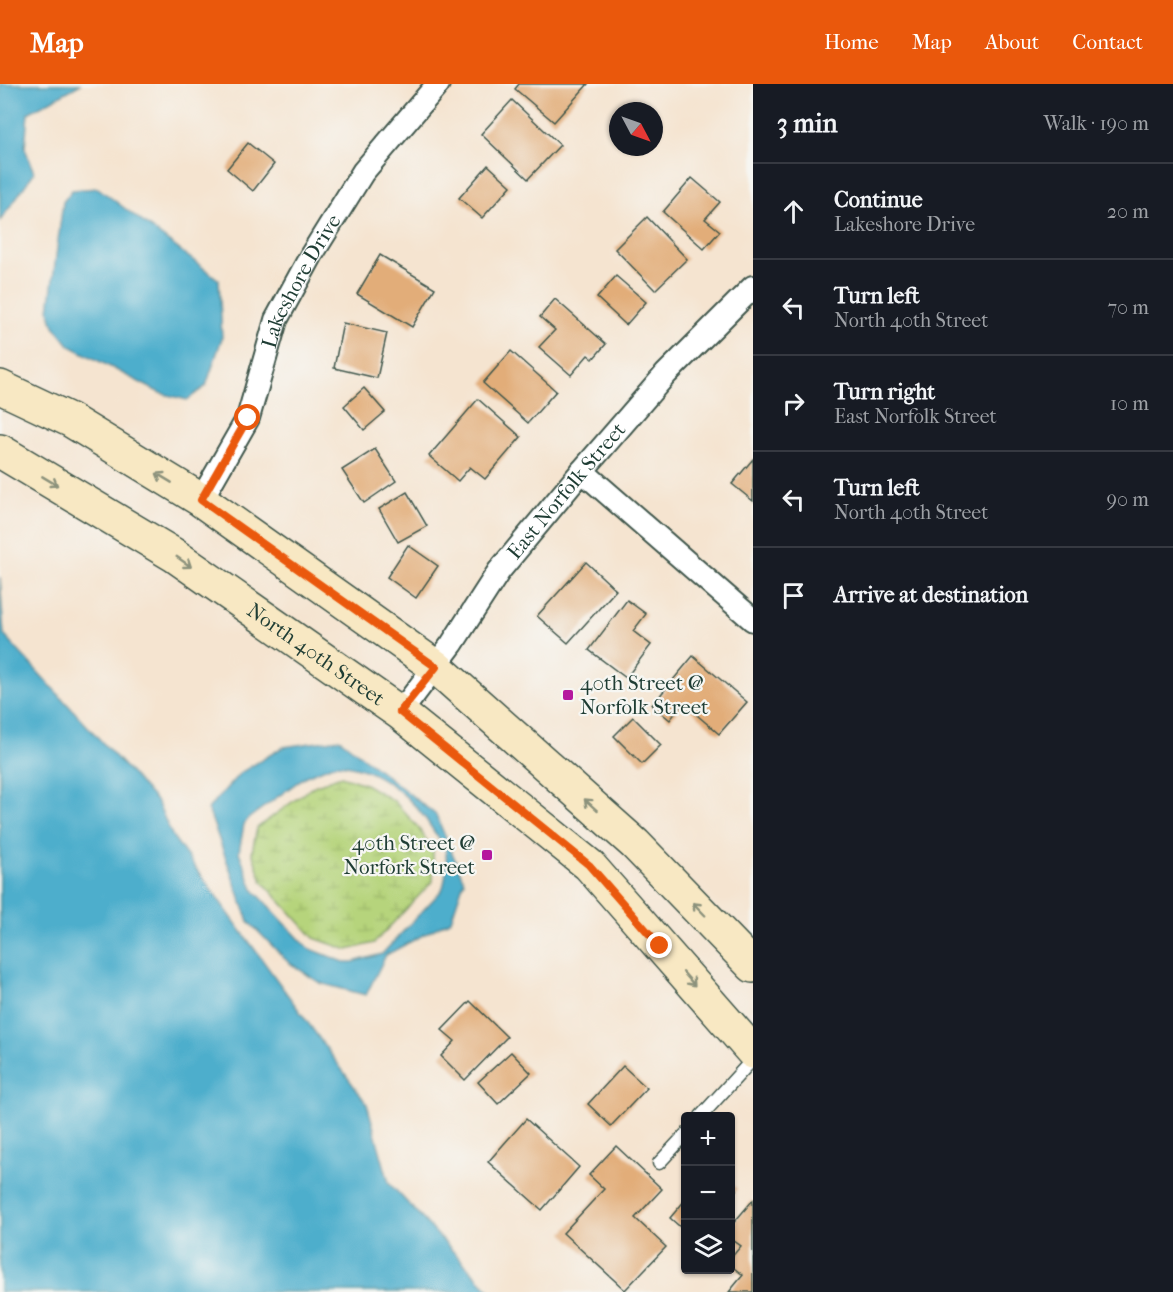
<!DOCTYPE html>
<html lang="en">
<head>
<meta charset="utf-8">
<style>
  body { margin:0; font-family:"IM FELL French Canon",serif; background:#242831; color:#f1f3f6 }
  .controls { position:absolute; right:18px; bottom:18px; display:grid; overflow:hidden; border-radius:6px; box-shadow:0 2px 4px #0004 }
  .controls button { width:54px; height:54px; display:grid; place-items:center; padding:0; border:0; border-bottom:2px solid #363941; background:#171b24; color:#f1f3f6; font:30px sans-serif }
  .compass { position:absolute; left:609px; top:18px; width:54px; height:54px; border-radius:50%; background:#171b24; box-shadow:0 2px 4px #0004; rotate:131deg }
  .stop { position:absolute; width:18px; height:18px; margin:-14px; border:4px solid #ea580c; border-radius:50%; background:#fff }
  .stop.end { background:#ea580c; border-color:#fff; box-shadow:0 2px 6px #0008 }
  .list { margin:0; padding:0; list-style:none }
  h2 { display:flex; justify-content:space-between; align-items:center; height:78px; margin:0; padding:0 24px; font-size:26px }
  h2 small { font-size:20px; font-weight:400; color:#9ea1a6 }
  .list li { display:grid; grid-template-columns:39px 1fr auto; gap:18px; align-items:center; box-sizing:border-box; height:96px; padding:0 24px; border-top:2px solid #363941 }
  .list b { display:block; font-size:22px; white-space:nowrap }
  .list p { margin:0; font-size:20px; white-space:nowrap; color:#9ea1a6 }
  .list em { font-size:20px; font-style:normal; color:#9ea1a6 }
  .icon { flex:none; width:33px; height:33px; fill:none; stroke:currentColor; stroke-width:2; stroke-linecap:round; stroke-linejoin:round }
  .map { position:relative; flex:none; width:753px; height:1208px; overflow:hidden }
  header { display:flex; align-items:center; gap:36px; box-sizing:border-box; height:84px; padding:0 30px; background:#ea580c; color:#fff }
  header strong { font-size:28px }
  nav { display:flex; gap:33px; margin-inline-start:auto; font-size:21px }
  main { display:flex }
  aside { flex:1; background:#171b24 }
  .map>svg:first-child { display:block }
</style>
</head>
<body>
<header>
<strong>Map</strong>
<nav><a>Home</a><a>Map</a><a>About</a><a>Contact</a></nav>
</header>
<main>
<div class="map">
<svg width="753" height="1208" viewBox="0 0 753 1208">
  <defs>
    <pattern id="wetland-marsh" width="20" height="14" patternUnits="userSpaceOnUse" patternTransform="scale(1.5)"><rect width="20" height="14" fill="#b6d47b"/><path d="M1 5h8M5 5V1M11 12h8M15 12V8" fill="none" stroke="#9cb76b"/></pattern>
  </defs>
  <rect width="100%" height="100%" fill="#f6f6f2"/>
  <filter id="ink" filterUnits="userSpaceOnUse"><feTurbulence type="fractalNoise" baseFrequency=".0167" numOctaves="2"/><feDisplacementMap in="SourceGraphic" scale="12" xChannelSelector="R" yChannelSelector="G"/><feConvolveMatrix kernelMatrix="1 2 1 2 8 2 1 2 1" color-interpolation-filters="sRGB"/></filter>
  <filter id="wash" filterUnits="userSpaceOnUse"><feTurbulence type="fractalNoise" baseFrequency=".008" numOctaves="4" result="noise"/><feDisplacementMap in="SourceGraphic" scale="24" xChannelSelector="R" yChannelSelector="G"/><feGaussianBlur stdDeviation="1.35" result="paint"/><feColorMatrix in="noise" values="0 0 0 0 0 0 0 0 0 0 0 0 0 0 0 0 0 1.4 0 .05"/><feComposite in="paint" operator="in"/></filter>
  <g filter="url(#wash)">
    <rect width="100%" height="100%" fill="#f5e4d0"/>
    <!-- wetland -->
    <path fill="url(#wetland-marsh)" stroke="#6a8858" stroke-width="1.5" d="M341 692 365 700 394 717 417 742 433 766V797L374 859 348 866 314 854 262 797 252 768 257 744 314 702Z"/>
    <!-- water -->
    <g fill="#4daecc" stroke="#367680" stroke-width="1.5" fill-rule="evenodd">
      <path d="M0 0H81L28 29 25 64 34 89 0 137Z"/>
      <path d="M98 104 219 196 222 254 206 302 187 316 160 309 70 262 54 242 49 226 63 118 72 106Z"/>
      <path d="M0 493 4 551 157 718 173 753 367 1020 389 1099 491 1208H0Z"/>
      <path d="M340 655 436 731 464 797 451 836 386 871 366 911 320 899 288 878 249 838 208 725 240 689 283 663ZM335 680C377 681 415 715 435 749 438 753 444 759 445 764 448 774 446 797 442 806L382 870 353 878H344L308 864 253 805 239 768 244 740 249 734 306 692Z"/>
    </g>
    <g id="blocks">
      <!-- building -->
      <g fill="#e2ad79">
        <path d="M519 0H588L554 38 515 5Z"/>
        <path d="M512 16 560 61 528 95 481 50Z"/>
        <path d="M248 59 274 80 253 107 227 85Z"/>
        <path d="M488 81 511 102 482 134 459 114Z"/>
        <path d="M692 94 720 118 705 135 720 147 704 165 663 128Z"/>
        <path d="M647 133 687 175 655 206 615 165Z"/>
        <path d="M380 171 435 204 412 243 357 210Z"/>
        <path d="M616 192 646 218 626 241 597 214Z"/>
        <path d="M555 215 606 260 593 275 588 271 571 291 539 263 555 246 540 233Z"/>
        <path d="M343 239 387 249 377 294 334 284Z"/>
        <path d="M511 267 556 307 528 339 483 299Z"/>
        <path d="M364 304 385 328 364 346 344 322Z"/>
        <path d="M478 315 521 353 485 395 470 383 458 397 429 372Z"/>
        <path d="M375 365 396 397 364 419 342 386Z"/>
        <path d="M753 375V417L732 400Z"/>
        <path d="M407 408 427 442 398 458 379 425Z"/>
        <path d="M408 461 438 482 416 514 387 493Z"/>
        <path d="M586 478 616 506 568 559 537 532Z"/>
        <path d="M627 516 646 530 633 547 651 561 626 594 589 566Z"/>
        <path d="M693 572 747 618 719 650 683 619 670 636 652 621Z"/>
        <path d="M633 633 661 661 642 680 614 652Z"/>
        <path d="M470 917 507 953 465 996 441 972 455 957 442 946Z"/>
        <path d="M511 968 531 989 498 1020 478 998Z"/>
        <path d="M623 982 647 1004 611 1042 588 1020Z"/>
        <path d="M526 1035 579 1083 542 1126 488 1078Z"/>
        <path d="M616 1062 662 1105 635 1134 666 1163 625 1206 563 1149 604 1105 589 1091Z"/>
        <path d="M730 1099 737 1105 730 1113Z"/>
        <path d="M686 1115V1148L670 1134Z"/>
        <path d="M753 1116V1208H729L743 1191 730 1181V1175L741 1162 730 1154V1143Z"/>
      </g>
    </g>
  </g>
  <g filter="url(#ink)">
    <use href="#blocks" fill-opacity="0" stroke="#3f564b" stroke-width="1.5"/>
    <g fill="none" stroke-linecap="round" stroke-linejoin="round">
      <!-- service casing -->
      <g stroke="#3f564b" stroke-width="15">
        <g id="service">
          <path d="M701 1032 753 975"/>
          <path d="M659 1079 686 1050"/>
        </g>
      </g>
      <!-- minor casing -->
      <g stroke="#3f564b" stroke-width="26">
        <g id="minor">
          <path d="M582 387 753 536"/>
          <path id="s1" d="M201 416 248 334 276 236 312 170 363 88 438 0"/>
          <path id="s2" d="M400 629 452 560 499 487 582 387 666 290 753 203"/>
        </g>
      </g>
      <!-- secondary casing -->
      <g stroke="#3f564b" stroke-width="36">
        <g id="secondary">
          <path d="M0 303 70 336 201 416 436 583 635 760 753 882"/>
          <path id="s3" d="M0 367 174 471 400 629 589 781 753 968"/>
        </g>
      </g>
      <!-- service -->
      <use href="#service" stroke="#fff" stroke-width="12"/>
      <!-- minor -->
      <use href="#minor" stroke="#fff" stroke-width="22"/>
      <!-- secondary -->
      <use href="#secondary" stroke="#f8e8c3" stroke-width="33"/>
    </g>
    <!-- one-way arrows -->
    <defs><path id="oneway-shaft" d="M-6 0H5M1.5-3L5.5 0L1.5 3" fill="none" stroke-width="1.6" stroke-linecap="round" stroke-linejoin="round" transform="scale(1.5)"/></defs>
    <g stroke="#8c927c">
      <use href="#oneway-shaft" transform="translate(164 394) rotate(-149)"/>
      <use href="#oneway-shaft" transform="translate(50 397) rotate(31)"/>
      <use href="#oneway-shaft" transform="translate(184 478) rotate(35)"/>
      <use href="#oneway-shaft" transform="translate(591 721) rotate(-138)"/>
      <use href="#oneway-shaft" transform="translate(699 825) rotate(-134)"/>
      <use href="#oneway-shaft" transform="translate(689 895) rotate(49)"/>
    </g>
  </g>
  <g fill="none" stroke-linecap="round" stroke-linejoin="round" filter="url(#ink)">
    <!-- route -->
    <path stroke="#ea580c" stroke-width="8" d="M248 334 201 416 436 583 400 628 589 781 660 862"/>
  </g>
  <!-- markers -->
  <g fill="#b5179e" stroke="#f6f6f2" stroke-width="2">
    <rect x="562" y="605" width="12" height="12" rx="3"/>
    <rect x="481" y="765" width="12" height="12" rx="3"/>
  </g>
  <g text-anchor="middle" stroke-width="4.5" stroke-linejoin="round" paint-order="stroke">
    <!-- street labels -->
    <g font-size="21" fill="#1f3d34" stroke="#f6f6f2">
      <text dy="7" stroke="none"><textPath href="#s1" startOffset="242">Lakeshore Drive</textPath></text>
      <text dy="7" stroke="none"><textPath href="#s2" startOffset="278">East Norfolk Street</textPath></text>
      <text dy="7" stroke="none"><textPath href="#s3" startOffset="376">North 40th Street</textPath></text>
    </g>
    <!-- poi labels -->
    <g font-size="21" fill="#1f3d34" stroke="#f6f6f2" text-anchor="start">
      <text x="580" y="606">40th Street @<tspan x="580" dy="24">Norfolk Street</tspan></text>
      <text x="475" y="766" text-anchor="end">40th Street @<tspan x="475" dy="24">Norfork Street</tspan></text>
    </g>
  </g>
</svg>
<div class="controls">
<button>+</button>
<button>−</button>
<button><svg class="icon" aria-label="layers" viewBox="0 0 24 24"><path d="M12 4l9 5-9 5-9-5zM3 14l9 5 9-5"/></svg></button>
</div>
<svg class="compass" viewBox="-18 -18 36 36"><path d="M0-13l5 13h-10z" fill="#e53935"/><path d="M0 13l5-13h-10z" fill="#9ea1a6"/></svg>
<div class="stop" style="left:248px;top:334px"></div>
<div class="stop end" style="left:660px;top:862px"></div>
</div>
<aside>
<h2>3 min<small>Walk · 190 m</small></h2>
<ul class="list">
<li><svg class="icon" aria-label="ahead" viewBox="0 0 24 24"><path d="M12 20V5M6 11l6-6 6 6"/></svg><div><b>Continue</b><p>Lakeshore Drive</p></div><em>20 m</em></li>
<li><svg class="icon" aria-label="left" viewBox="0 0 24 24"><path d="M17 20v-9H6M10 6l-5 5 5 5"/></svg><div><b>Turn left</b><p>North 40th Street</p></div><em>70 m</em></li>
<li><svg class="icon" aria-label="right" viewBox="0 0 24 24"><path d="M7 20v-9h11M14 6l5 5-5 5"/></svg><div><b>Turn right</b><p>East Norfolk Street</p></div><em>10 m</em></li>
<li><svg class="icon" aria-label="left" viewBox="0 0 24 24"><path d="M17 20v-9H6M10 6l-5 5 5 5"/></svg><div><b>Turn left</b><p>North 40th Street</p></div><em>90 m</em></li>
<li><svg class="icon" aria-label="arrive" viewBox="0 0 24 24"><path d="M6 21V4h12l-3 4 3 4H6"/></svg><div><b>Arrive at destination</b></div></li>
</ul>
</aside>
</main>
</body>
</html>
